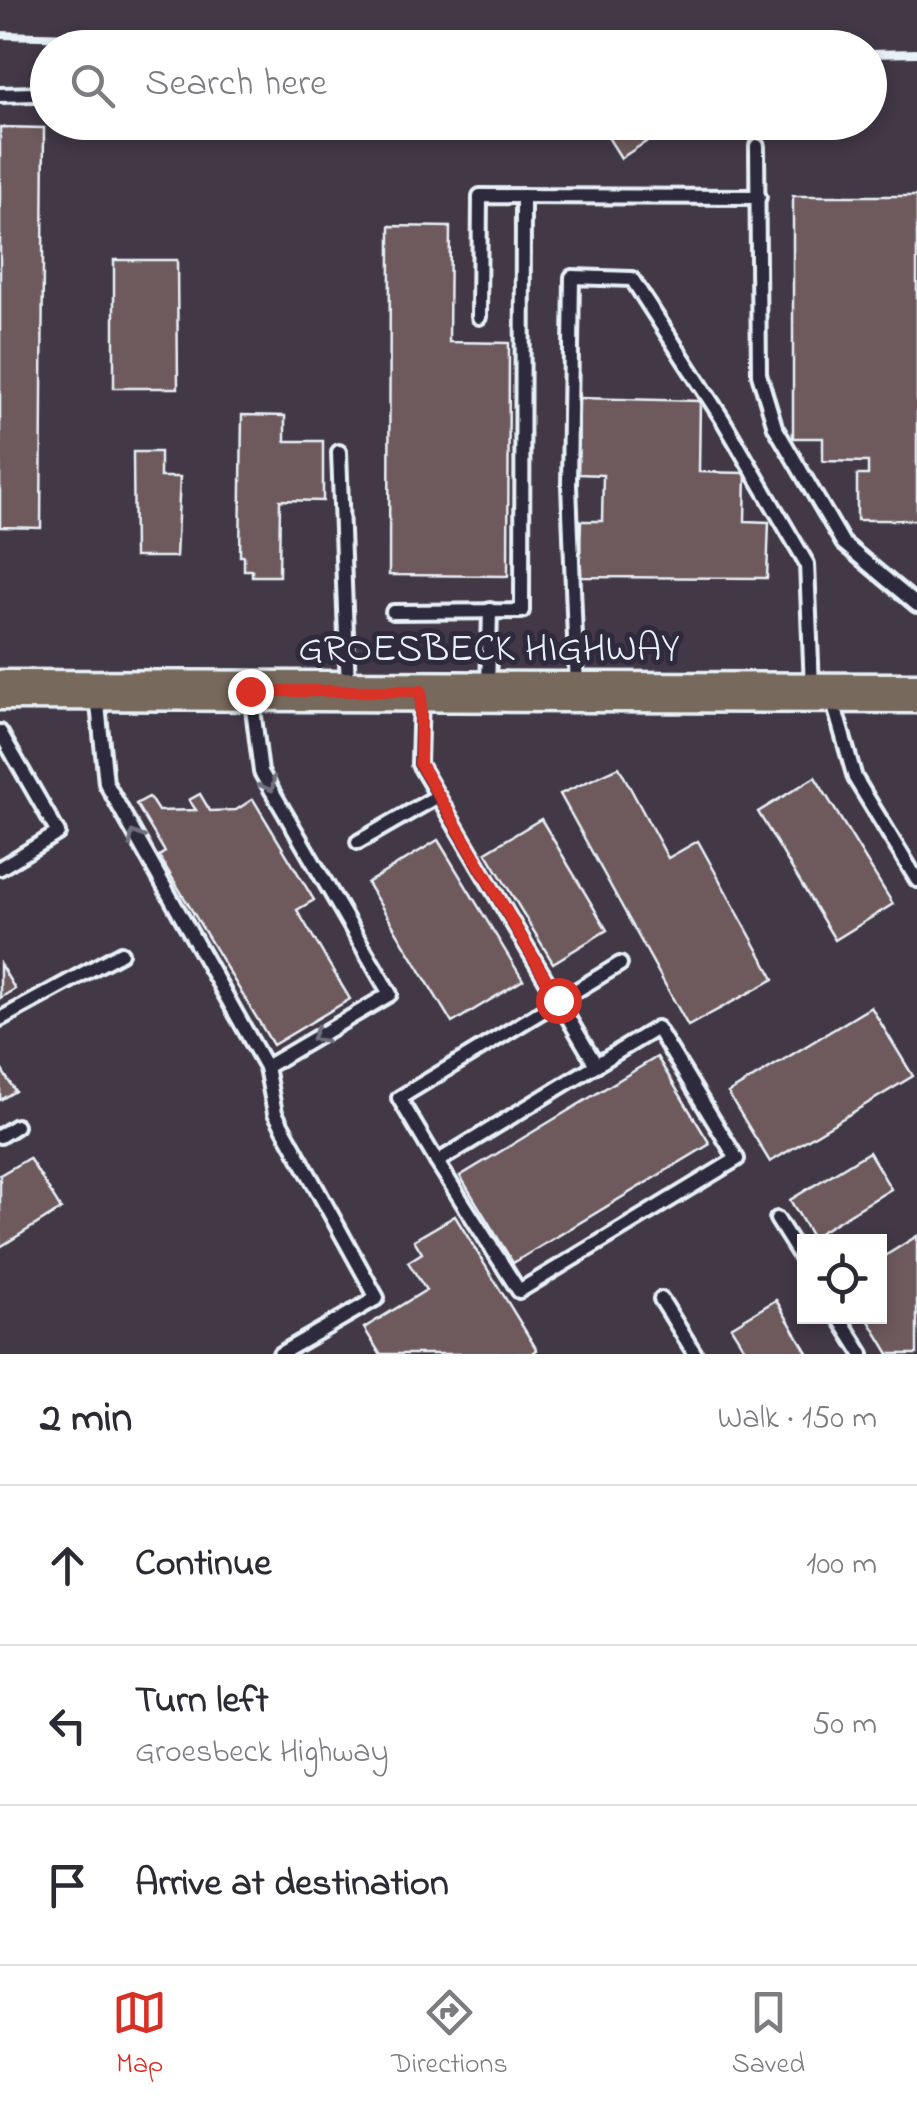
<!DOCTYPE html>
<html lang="en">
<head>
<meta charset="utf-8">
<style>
  body { margin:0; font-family:"Indie Flower",sans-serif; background:#f2f2f3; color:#2b2b33 }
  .controls { position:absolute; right:30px; bottom:30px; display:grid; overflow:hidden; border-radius:0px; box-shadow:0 5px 15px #0003 }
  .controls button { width:90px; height:90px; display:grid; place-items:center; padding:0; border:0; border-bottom:2px solid #e1e1e2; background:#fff; color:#2b2b33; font:50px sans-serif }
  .stop { position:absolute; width:30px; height:30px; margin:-22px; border:8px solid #d93025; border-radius:50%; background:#fff }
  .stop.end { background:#d93025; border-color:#fff; box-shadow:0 2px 10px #0008 }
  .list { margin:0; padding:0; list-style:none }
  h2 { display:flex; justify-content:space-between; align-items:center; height:130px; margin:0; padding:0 40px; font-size:42px }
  h2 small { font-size:32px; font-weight:400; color:#7c7c81 }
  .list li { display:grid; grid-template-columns:65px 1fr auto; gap:30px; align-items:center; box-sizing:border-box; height:160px; padding:0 40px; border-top:2px solid #e1e1e2 }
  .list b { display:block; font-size:38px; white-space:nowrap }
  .list p { margin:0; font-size:32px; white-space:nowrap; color:#7c7c81 }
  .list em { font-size:32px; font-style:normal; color:#7c7c81 }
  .icon { flex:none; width:55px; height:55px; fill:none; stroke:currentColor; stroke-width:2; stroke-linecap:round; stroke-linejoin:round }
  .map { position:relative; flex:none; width:917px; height:1354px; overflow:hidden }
  .search { position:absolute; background:#fff; box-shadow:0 5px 15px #0003; left:30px; right:30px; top:30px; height:110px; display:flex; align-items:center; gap:25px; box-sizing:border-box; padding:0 35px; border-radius:55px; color:#7c7c81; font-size:38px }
  .sheet { height:610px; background:#fff }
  nav { display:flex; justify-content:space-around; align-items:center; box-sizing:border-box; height:140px; border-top:2px solid #e1e1e2; background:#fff; font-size:28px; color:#7c7c81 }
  nav a { display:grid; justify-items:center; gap:5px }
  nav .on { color:#d93025 }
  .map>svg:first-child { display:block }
</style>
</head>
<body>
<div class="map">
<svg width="917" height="1354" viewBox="0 0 917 1354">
  <rect width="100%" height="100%" fill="#423846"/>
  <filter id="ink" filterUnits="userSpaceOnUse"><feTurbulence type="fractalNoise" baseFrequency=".01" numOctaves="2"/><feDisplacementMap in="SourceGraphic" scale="20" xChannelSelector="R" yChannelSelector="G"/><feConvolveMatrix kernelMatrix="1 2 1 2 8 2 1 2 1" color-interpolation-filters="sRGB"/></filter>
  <g filter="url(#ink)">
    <!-- building -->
    <g fill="#6e5a5c" stroke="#e8f1f8" stroke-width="2.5">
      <path d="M619 122H677L621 158 604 131Z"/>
      <path d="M0 127 44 128 41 528 0 527Z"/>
      <path d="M793 196H917V520H857V475H868V462L823 461V438H793Z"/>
      <path d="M390 226 450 227 449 342 509 343 508 576 389 575Z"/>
      <path d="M114 260H177L178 388H114Z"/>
      <path d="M579 398 700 401 699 472 746 473 745 521 769 522 767 578 579 577 581 521H602L603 475 578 474Z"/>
      <path d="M242 415 285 416V441H323V501L280 500 279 576H252V570H244V556H240Z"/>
      <path d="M133 452H160V477H180L176 557H134Z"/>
      <path d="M619 767 668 858 698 841 774 979 688 1026 560 794Z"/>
      <path d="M815 777 893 904 835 940 758 812Z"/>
      <path d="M200 794 210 811 236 810 253 799 314 900 297 910 350 999 273 1045 159 856 165 852 136 804 149 797 158 811 196 810 189 800Z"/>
      <path d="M541 819 607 930 553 963 486 852Z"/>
      <path d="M438 840 523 980 452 1023 367 883Z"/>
      <path d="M0 964 15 989 0 998Z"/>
      <path d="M871 1007 913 1076 770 1162 728 1093Z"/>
      <path d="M657 1057 710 1144 513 1263 460 1176Z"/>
      <path d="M0 1067 15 1091 0 1100Z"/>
      <path d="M869 1152 891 1189 812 1237 790 1200Z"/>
      <path d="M29 1158 61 1209 0 1247V1175Z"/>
      <path d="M455 1216 537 1350 531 1354H380L364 1328 426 1290 408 1262 422 1253 414 1240Z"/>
      <path d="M917 1236V1354H889L866 1316H880V1259Z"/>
      <path d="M776 1300 808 1354H748L731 1327Z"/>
    </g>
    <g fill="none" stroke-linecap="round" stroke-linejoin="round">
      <!-- service casing -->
      <g stroke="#e8f1f8" stroke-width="20">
        <g id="service">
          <path d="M0 95 35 94"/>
          <path d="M757 146 759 374 775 427 843 543 917 605"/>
          <path d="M479 317 480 196 759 197"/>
          <path d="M339 452 348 688"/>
          <path d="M393 612 522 611 523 196"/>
          <path d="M488 689 490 610"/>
          <path d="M577 689 569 485 572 277 632 279 723 420 807 564 812 688"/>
          <path d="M421 694 419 764 596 1065 437 1162 519 1291 737 1159 657 1028 596 1065"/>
          <path d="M97 695 106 783 266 1067 390 994 261 772 251 693"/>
          <path d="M831 695 855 778 917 880"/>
          <path d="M0 732 58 833 0 868"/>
          <path d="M358 842 438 796"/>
          <path d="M0 1019 121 953"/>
          <path d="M266 1067 275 1113 377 1298 280 1354"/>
          <path d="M0 1136 16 1126"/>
          <path d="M437 1162 399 1098 620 964"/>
          <path d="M777 1219 804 1262"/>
          <path d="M661 1299 695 1354"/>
          <path d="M838 1316 862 1354"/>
        </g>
      </g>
      <!-- primary casing -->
      <g stroke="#e8f1f8" stroke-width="45">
        <path id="primary" d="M0 690 917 693"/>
      </g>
      <!-- service -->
      <use href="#service" stroke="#2f2a3d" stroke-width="12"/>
      <!-- primary -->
      <use href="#primary" stroke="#77695c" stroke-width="38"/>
      <!-- rail -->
      <g stroke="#e8f1f8" stroke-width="8">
        <path d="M0 35 489 48"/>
        <path d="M870 54 917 53"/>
      </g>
    </g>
    <!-- one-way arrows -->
    <defs><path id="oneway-chevron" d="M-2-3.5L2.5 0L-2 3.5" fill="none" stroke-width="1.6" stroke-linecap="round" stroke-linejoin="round" transform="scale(2.5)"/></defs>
    <g stroke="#70707e">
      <use href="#oneway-chevron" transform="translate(269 785) rotate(61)"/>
      <use href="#oneway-chevron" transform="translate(135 837) rotate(-120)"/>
      <use href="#oneway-chevron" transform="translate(318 1036) rotate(150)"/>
    </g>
  </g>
  <g fill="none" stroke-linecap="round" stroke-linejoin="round" filter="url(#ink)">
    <!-- route -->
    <path stroke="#d93025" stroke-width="12" d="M250 691H421L420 764 558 1000"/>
  </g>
  <g text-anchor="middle" stroke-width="10" stroke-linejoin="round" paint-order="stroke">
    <!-- street labels -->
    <g font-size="40" fill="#e8f1f8" stroke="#2f2a3d">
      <text x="489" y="660">GROESBECK HIGHWAY</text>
    </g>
  </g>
</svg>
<div class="controls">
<button><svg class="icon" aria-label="locate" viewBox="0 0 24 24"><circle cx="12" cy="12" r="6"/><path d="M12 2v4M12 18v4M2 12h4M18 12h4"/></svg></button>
</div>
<div class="stop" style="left:558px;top:1000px"></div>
<div class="stop end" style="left:250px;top:691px"></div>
<div class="search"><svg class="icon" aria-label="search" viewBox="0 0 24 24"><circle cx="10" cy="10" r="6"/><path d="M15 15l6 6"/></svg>Search here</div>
</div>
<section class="sheet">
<h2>2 min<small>Walk · 150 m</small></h2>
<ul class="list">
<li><svg class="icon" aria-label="ahead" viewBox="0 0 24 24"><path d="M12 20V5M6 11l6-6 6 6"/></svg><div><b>Continue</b></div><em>100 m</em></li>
<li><svg class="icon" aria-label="left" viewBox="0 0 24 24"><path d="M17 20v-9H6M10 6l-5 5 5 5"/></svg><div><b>Turn left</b><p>Groesbeck Highway</p></div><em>50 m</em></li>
<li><svg class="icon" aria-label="arrive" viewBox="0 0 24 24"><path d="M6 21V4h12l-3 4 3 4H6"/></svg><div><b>Arrive at destination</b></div></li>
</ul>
</section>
<nav>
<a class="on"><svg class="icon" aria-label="map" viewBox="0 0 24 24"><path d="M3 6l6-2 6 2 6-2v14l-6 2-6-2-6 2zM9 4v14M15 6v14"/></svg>Map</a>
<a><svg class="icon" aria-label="directions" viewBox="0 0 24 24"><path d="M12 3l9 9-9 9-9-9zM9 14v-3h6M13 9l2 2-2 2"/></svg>Directions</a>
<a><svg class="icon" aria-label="saved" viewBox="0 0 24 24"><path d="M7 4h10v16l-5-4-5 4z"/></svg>Saved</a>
</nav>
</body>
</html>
